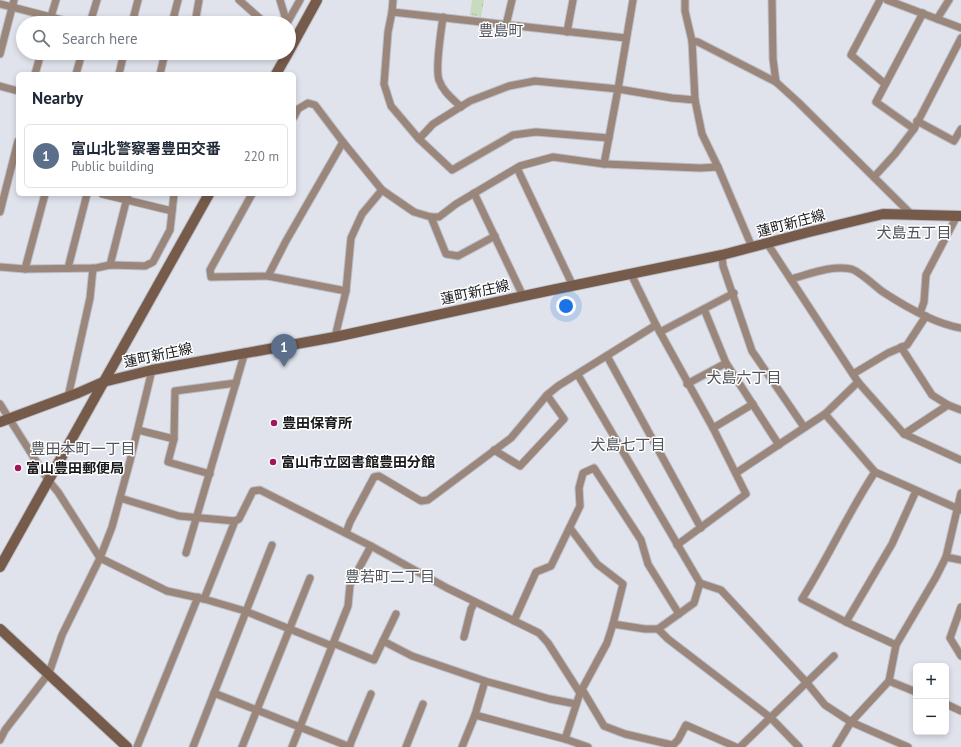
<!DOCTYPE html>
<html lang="en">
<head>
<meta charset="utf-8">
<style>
  body { margin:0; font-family:"PT Sans","Noto Sans JP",sans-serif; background:#f2f2f3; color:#1f2937 }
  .controls { position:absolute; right:12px; bottom:12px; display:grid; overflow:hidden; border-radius:6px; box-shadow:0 2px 6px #0003 }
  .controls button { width:36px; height:36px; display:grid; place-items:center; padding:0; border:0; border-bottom:1px solid #e0e1e3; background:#fff; color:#1f2937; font:20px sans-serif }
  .you { position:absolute; left:566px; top:306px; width:14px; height:14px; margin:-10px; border:3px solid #fff; border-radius:50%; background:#1a73e8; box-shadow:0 0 0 6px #1a73e833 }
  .badge { display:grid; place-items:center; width:26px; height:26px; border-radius:50%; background:#b45309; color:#fff; font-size:13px; font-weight:700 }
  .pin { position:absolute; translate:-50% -33px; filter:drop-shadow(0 1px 2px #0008) }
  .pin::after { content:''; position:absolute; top:21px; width:14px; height:12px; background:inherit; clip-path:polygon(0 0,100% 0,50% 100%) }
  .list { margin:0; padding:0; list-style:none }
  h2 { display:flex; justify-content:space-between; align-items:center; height:52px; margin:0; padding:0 16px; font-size:17px }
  h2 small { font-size:13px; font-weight:400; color:#747a83 }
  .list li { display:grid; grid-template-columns:26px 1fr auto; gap:12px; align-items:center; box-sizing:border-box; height:64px; margin:0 8px 8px; padding:0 8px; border:1px solid #e0e1e3; border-radius:6px }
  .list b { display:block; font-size:15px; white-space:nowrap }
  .list p { margin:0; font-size:13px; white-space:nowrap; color:#747a83 }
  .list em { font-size:13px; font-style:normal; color:#747a83 }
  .icon { flex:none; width:22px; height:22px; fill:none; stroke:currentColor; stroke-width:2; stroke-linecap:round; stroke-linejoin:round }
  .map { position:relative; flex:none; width:961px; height:747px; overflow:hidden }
  .search { position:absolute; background:#fff; box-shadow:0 2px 6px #0003; left:16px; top:16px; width:280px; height:44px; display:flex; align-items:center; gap:10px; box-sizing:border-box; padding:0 14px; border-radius:22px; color:#747a83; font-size:15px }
  .panel { position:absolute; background:#fff; box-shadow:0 2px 6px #0003; left:16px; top:72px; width:280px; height:124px; border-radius:6px }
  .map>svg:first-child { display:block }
</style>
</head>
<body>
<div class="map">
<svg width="961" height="747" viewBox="0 0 961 747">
  <defs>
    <pattern id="park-tufts" width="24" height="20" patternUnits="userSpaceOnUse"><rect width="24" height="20" fill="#c7dbbe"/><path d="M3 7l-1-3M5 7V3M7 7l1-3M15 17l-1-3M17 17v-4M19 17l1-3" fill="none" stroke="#aabba3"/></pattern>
  </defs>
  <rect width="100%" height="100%" fill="#e0e3ec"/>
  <!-- park -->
  <path fill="url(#park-tufts)" d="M472 0H484L481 17 470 15Z"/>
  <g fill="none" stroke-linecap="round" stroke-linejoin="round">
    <!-- street casing -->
    <g stroke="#bcbfc7" stroke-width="9">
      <g id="street">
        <path d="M239 0 265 23"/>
        <path d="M280 0 287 23"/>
        <path d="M685 0V11L692 41 695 100 702 134 718 167 752 247"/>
        <path d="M772 0 773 59 776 82"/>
        <path d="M880 0 851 55 885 84"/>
        <path d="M887 0 961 28"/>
        <path d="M0 4 74 23"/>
        <path d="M392 12 393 0"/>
        <path d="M443 17C441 31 435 69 439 80 443 92 453 99 461 107"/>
        <path d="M937 19 949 0"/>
        <path d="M49 23 56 0"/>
        <path d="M90 23 97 0"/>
        <path d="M132 23 138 0"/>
        <path d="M172 23 178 0"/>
        <path d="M195 23 199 0"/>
        <path d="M287 23 300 0"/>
        <path d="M506 25 512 0"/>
        <path d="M567 32 573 0"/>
        <path d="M626 38 392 12 388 32 384 84 391 106 419 139 433 124 470 101 509 86 535 81 618 89 672 98 695 100"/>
        <path d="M692 41 698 42 776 82 798 102 911 214"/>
        <path d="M266 53 270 55V53"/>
        <path d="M0 54 14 0"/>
        <path d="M35 74 41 53"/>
        <path d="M76 74 82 53"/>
        <path d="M119 74 124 53"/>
        <path d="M160 74 165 53"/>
        <path d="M0 86 18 91"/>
        <path d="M917 121 954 141 961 129"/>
        <path d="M914 129 876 102 923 13"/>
        <path d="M419 139 452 170 513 135 536 132 609 138"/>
        <path d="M343 142 382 190 414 212 431 217H439L456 204 520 166 553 157 604 164 700 168 718 167"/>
        <path d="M604 164 618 89 633 0"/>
        <path d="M517 168 573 286"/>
        <path d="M874 177 895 154 914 129 961 38"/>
        <path d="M474 193 523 296"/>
        <path d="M102 194 172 211"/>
        <path d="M252 194 210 270 211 277 268 276 286 241 343 142 315 105 308 103 298 109 294 117"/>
        <path d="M0 212 18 141"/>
        <path d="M431 217 446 254 458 256 495 236"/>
        <path d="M767 243 858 382 825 414 875 472 961 510"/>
        <path d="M722 255 723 266 752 351 804 427"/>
        <path d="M110 265 128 194"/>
        <path d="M0 267 25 269 96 268 110 265 145 266 153 262 170 230 174 194"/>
        <path d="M68 268 87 194"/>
        <path d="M25 269 45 194"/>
        <path d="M631 274 656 325"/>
        <path d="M268 276 346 291"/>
        <path d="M791 279C810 274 831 265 851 269 858 270 876 287 883 292 906 307 935 324 961 328"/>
        <path d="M704 309 726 363 779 445"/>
        <path d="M920 313 924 302 926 275 957 216"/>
        <path d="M660 332 734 293"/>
        <path d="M335 337 346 291 351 238 362 214 382 190"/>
        <path d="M901 347 932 395 948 405 961 410"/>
        <path d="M607 356 701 528"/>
        <path d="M853 374 888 353 907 345 926 316"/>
        <path d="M578 375 700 583 694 603 658 629H645L613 624 607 643 580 693 565 739 588 747"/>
        <path d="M858 382 904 434 961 460"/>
        <path d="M687 384 726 363"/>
        <path d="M68 397 90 298 93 268"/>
        <path d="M0 404 48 480 58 492 100 558 167 591 204 599 245 611 332 646"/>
        <path d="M713 428 753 404"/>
        <path d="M138 430 174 439"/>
        <path d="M904 434 948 405"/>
        <path d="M494 450 520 466 564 419 547 395"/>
        <path d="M875 472C848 513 828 558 802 599L846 622 896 645"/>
        <path d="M736 473 825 414"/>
        <path d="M210 474 168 462 174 439 175 391 236 383"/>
        <path d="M120 498 179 516 235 521 239 519 253 491 260 490 371 546 447 588 539 633 548 643 580 693"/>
        <path d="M570 528 597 564 623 584 613 624"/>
        <path d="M346 533 350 522 374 477 379 476 421 501 428 500 511 438 547 395 558 386 656 325 713 428 746 494 677 545"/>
        <path d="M186 553 245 352"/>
        <path d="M946 557 961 560"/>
        <path d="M700 583 721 590 807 683 825 705 851 722 908 747"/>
        <path d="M204 599 235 521"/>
        <path d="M961 607 950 638 961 656"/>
        <path d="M514 621 536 572 551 566 580 506 579 488 583 473 594 468 641 540 648 564 679 614"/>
        <path d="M846 622 892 544 916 491"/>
        <path d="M658 629 668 639 771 718 799 747"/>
        <path d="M464 637 471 609 475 602"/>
        <path d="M383 641 396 614"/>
        <path d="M333 643 374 660 383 641 412 656 485 681 550 699 576 704"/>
        <path d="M889 681 916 692"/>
        <path d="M582 689 604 726 625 734 672 745"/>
        <path d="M214 693 350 747"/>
        <path d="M946 704 961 711"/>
        <path d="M475 715 565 739"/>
        <path d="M0 740 5 730 49 673 62 635 100 558 112 527 130 461 152 370"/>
        <path d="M137 747 198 597"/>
        <path d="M193 747 272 545"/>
        <path d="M242 747 310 578"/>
        <path d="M292 747 348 606 350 585 371 546"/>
        <path d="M349 747 371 694"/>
        <path d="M406 747 423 704"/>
        <path d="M462 747 475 715 485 681"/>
        <path d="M671 747 678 740 686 725 736 747"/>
        <path d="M740 747 834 656"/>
        <path d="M836 747 851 722 889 681 896 645 936 577 946 557 961 493"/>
      </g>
    </g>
    <!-- secondary casing -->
    <g stroke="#bcbfc7" stroke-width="12">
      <g id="secondary">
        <path d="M289 51 317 0"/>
        <path d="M276 74 288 53"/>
        <path d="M0 422 78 393 103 382 152 370 335 337 547 291 722 255 809 232 883 214 961 216"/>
        <path d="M0 567 209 194"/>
        <path d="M0 629 127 747"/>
      </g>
    </g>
    <!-- street -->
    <use href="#street" stroke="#9a867b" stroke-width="7"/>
    <!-- secondary -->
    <use href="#secondary" stroke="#765a4a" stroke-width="10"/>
  </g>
  <!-- markers -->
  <g fill="#a3155b" stroke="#fff" stroke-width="1.5">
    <circle cx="274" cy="423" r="4"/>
    <circle cx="273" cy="462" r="4"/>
    <circle cx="18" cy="468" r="4"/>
  </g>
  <g text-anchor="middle" stroke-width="3" stroke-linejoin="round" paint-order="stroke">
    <!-- street labels -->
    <g font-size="14" fill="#18191c" stroke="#fff">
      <text transform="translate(791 223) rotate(-15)" y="5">蓮町新庄線</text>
      <text transform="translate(475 292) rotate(-12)" y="5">蓮町新庄線</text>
      <text transform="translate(158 355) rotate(-12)" y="5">蓮町新庄線</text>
    </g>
    <!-- poi labels -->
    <g font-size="14" font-weight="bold" fill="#18191c" stroke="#fff" text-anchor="start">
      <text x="282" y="428">豊田保育所</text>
      <text x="281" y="467">富山市立図書館豊田分館</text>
      <text x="26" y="473">富山豊田郵便局</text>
    </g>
    <!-- neighbourhood labels -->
    <g font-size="15" fill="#51535b" stroke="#fff">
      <text x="501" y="36">豊島町</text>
      <text x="914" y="238">犬島五丁目</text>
      <text x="744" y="383">犬島六丁目</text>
      <text x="628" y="450">犬島七丁目</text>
      <text x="83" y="454">豊田本町一丁目</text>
      <text x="390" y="582">豊若町二丁目</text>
    </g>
  </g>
</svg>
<div class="controls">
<button>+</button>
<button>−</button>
</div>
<div class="you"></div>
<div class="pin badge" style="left:284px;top:367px;background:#5c6f8a">1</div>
<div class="search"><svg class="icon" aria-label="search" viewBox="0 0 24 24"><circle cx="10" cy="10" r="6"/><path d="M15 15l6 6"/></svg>Search here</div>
<section class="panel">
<h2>Nearby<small></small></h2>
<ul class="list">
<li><span class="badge" style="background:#5c6f8a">1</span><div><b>富山北警察署豊田交番</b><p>Public building</p></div><em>220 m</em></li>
</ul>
</section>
</div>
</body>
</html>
